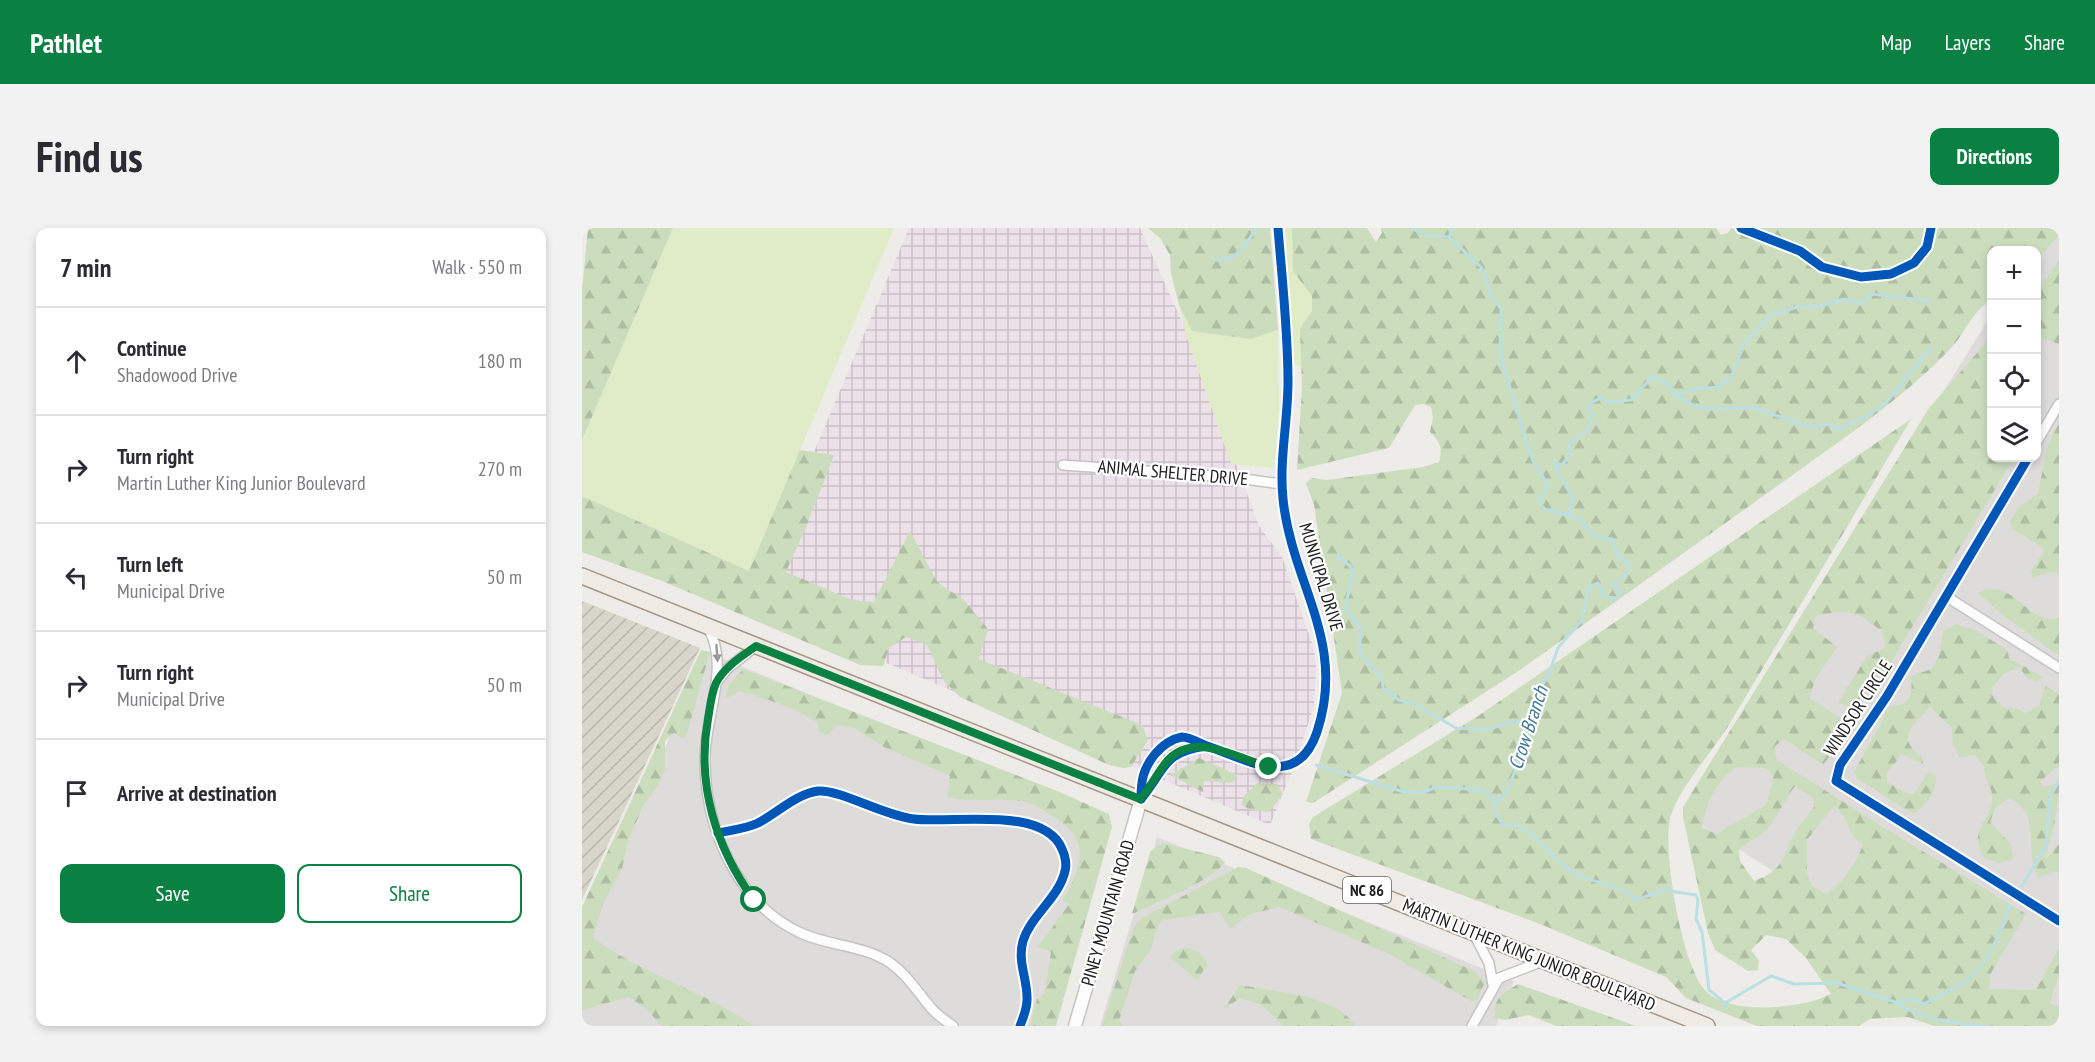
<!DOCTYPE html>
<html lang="en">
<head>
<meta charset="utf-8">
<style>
  body { margin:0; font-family:"PT Sans Narrow",sans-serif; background:#f2f2f3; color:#2b2b33 }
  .controls { position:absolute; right:18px; top:18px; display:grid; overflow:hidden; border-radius:12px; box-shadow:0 3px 9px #0003 }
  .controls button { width:54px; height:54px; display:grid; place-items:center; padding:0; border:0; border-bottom:2px solid #e1e1e2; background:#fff; color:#2b2b33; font:30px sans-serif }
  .stop { position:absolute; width:18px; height:18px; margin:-14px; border:4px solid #0b8043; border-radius:50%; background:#fff }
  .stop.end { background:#0b8043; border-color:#fff; box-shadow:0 2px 6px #0008 }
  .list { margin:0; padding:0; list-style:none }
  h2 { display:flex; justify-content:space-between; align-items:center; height:78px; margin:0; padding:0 24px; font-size:26px }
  h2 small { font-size:20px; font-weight:400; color:#7c7c81 }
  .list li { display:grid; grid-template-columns:39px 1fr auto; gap:18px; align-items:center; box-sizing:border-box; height:108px; padding:0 24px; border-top:2px solid #e1e1e2 }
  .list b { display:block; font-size:22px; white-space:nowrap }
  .list p { margin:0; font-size:20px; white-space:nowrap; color:#7c7c81 }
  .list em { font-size:20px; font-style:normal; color:#7c7c81 }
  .actions { display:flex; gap:12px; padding:18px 24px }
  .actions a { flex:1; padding:14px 0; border:2px solid #0b8043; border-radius:12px; text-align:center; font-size:21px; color:#0b8043 }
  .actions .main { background:#0b8043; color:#fff }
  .icon { flex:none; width:33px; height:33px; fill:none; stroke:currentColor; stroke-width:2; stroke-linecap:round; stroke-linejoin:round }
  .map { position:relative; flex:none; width:1477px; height:798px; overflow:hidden; border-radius:12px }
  header { display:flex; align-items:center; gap:36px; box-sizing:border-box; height:84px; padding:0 30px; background:#0b8043; color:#fff }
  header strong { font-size:28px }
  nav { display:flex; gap:33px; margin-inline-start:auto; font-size:21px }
  .intro { display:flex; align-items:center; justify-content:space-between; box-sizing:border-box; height:144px; padding:0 36px }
  h1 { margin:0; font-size:42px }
  .button { padding:15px 27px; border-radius:12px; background:#0b8043; color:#fff; font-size:21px; font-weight:700 }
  main { display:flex; gap:36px; padding:0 36px }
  aside { flex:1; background:#fff; border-radius:12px; box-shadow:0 3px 9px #0003 }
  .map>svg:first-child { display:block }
</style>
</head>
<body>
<header>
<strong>Pathlet</strong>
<nav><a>Map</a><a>Layers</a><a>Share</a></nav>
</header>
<div class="intro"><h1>Find us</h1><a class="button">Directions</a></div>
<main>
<aside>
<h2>7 min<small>Walk · 550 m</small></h2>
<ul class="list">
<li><svg class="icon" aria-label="ahead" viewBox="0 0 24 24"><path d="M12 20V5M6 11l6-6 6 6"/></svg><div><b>Continue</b><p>Shadowood Drive</p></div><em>180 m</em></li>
<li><svg class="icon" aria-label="right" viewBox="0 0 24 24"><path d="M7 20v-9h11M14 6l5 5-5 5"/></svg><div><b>Turn right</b><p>Martin Luther King Junior Boulevard</p></div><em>270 m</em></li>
<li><svg class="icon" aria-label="left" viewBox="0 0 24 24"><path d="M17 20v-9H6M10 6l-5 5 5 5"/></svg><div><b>Turn left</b><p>Municipal Drive</p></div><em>50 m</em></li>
<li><svg class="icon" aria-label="right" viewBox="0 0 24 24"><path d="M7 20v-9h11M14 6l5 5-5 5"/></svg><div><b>Turn right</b><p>Municipal Drive</p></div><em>50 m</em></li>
<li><svg class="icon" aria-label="arrive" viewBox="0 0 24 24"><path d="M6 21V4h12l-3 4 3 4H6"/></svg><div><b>Arrive at destination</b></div></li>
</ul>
<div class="actions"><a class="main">Save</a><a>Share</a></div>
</aside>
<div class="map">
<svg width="1477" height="798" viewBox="0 0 1477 798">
  <defs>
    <pattern id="industrial-grid" width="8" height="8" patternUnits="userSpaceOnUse" patternTransform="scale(1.5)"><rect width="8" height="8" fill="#ece1e9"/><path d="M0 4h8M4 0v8" fill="none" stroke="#cac1c8"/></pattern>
    <pattern id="construction-furrows" width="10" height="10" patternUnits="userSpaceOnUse" patternTransform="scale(1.5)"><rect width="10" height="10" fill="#d8d5ca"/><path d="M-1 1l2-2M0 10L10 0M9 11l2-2" fill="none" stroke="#b9b7ad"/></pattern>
    <pattern id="forest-firs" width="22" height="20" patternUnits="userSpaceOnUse" patternTransform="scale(1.5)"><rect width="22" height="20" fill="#ccddbe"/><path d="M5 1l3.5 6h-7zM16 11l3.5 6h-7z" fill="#afbda3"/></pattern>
  </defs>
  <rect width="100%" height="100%" fill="#eeece9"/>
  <!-- residential -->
  <g fill="#dddcda">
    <path d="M1477 3V798H1434L1100 585 1409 87 1410 230H1454V22Z"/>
    <path d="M126 424 527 592 468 798H0V704Z"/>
    <path d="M575 609 932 753 914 798H518Z"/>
  </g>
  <!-- industrial -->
  <path fill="url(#industrial-grid)" d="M327 0H558L610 116 677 298 700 329 732 421 734 441 732 478 713 536 688 597 167 377Z"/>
  <!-- construction -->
  <path fill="url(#construction-furrows)" d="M0 373 118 420 0 672Z"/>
  <!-- grass -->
  <g fill="#dfecc7">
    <path d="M91 0H312L167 343 0 268V212Z"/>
    <path d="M701 0H710L711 43 730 67V83L718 100 720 141 711 134Z"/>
    <path d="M597 77 610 103 668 110 696 102 697 183 692 240 649 236 604 107Z"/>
  </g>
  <!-- forest -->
  <g fill="url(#forest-firs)" fill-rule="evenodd">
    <path d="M6 0H91L0 212V62Z"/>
    <path d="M566 0H688L696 102 668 111 610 103 597 77 589 45 588 27 578 10Z"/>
    <path d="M710 0H785L794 14 800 5 799 0H1134L1139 7 1146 5 1149 0 1164 5 1165 1 1163 0H1477V7L1455 33 1454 22H1410L1409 72C1389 84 1384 105 1368 121 1339 152 1306 177 1272 203L941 440 731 575 724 574 760 465 732 277 724 255 730 250 745 252 841 239 857 234C861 221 858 213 848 204L851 189 849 179 841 176 833 177 807 220 715 242 720 159 718 100 730 83V68L711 43Z"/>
    <path d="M1477 32V116L1454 108 1455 64Z"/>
    <path d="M1409 109 1410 230H1432L1308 436 1270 480 1256 475 1285 428 1303 420 1301 405C1276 382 1266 381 1234 388L1231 400 1255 419 1234 450 1227 470 1256 488 1266 503 1241 537 1202 511 1192 519 1195 532 1301 599 1444 686 1409 745 1407 761 1454 762 1477 720V746L1468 775 1477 780V798H1352L1326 789 1288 791 1277 798H1175L1104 770 1084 749 958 696 729 611 727 596 731 589 896 488 1329 191C1269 293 1208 394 1148 495 1132 522 1098 559 1089 587 1079 620 1100 737 1123 762 1145 788 1221 781 1249 766L1224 730 1204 711 1184 707 1169 722 1177 733 1176 742 1166 743 1133 722 1126 705 1101 589V579L1347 180ZM1154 539 1182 540 1190 545 1191 553 1184 577 1134 606 1120 599C1125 573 1133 555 1154 539ZM1213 558 1231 570 1232 579C1227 586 1220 593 1215 601 1199 626 1206 641 1172 653L1158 633 1157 622C1165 613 1173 613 1180 606 1195 593 1201 573 1213 558ZM1252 578C1268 588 1263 604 1281 617 1274 635 1261 655 1244 666L1230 658 1225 645V612Z"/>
    <path d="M1477 195V345L1466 344 1451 350 1448 344 1462 323 1457 317 1430 301 1428 294 1436 279 1456 266 1465 219Z"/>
    <path d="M218 222 252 227 225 297 204 344 270 372 292 374 328 303 355 354 382 372 406 401 397 431 560 497 566 512 549 539 541 540 527 537 378 469 362 453 345 417 324 409 307 420 301 438 278 437 80 353 0 324V268L167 343Z"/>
    <path d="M1403 361C1408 361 1413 361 1418 362 1438 368 1455 398 1477 389V428L1422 388 1396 365Z"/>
    <path d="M1374 396 1395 403 1425 422 1427 430 1461 449 1454 453 1446 451 1437 439 1422 446 1410 460 1411 469 1422 480 1436 481 1443 485 1457 478 1464 457 1477 467V538L1458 553 1460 559 1477 555C1477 582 1470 606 1463 632L1477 616V645L1471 643 1457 650C1439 622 1463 587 1427 570L1414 579 1408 594 1429 616 1431 631 1417 635 1402 630C1385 597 1410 597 1410 569 1411 559 1402 554 1402 538L1393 527 1378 529 1371 516 1370 500 1348 479C1330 498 1313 510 1340 529L1341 536 1320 526 1305 545V554L1324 565 1332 566 1346 545 1353 547C1357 561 1344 578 1332 585 1312 577 1295 561 1275 551L1272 544 1301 492 1303 484 1308 478C1329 479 1332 465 1328 448L1350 441 1357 428 1361 404Z"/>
    <path d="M119 422 128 424 104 509 99 510 92 505 83 513V541L75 559 62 576 46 613 40 641 22 673 11 710C61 746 122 763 172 798H82L76 795 66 782 47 769 0 782V679Z"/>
    <path d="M161 441 473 562 527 586 530 599 474 798H448L455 771 463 764 469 724 456 719 488 675 481 673C499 639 510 612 472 589 465 585 456 578 448 575 421 568 392 576 365 569L368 548 302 519 272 500 255 497 246 507 237 504 235 494C211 479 184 471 158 463L143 471 147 457Z"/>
    <path d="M617 530 655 547 652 553 647 555 622 553 621 564 588 547Z"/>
    <path d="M675 555 695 556 701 566 687 584 670 582 659 577 662 568Z"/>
    <path d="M580 615 637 629 643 634C632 652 571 676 550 686L568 624Z"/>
    <path d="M656 639 664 640 892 743 903 754 895 772 889 773 805 725 697 679 668 686 648 701 638 684 580 692 575 699 569 721 553 743 537 793 541 798H520L552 698 560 690Z"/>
    <path d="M604 719 617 724 626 736 615 752 588 729 594 723Z"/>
    <path d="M936 756 1054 798H974L947 787 923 792 913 790C910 771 921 765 936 756Z"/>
    <path d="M658 757C692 764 755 766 773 798H702L679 777 658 770 641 782Z"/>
  </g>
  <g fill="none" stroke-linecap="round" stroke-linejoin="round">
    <!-- stream -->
    <g stroke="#bbdfe2" stroke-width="3">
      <path d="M829 0 843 7 867 9"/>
      <path d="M871 0 867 9 899 39 909 67 919 81 918 128 951 233 966 257 957 275 963 281 996 290 1014 310 1030 311 1036 328 1048 336 1042 350 1031 356 1039 365 1036 370 1022 369 1016 355 1007 359 1000 392 976 420 966 448 954 466 944 516 925 563 919 571 913 573 914 586 921 597C948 593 964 624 982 638 1003 656 1034 653 1054 672L1082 662 1114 667 1116 672 1114 691 1120 704 1127 762 1143 775 1144 781"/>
      <path d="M633 32C655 33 664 17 674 0"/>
      <path d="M1093 167 1113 178 1128 181 1171 180 1229 199 1246 196 1258 201C1271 193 1289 188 1300 178 1319 161 1329 139 1349 121"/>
      <path d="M986 286 991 271C986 257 975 250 973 235L980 237 989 225 988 214C1000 207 1009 203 1011 187L1006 181 1007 176 1018 170 1026 174 1049 172 1071 148 1087 157 1093 167 1112 161 1137 159 1150 148 1160 119 1188 88 1215 79H1232L1264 71 1279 76 1289 66 1349 73"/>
      <path d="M755 327 768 338 772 345 764 374 765 381 778 400V425L800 450 801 460 817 472 834 477 874 500 904 502 932 493 948 497"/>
      <path d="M734 537 822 564H842L855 559 901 562 913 573"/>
      <path d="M1440 658 1464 617 1468 569 1477 553"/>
      <path d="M1143 775 1189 748 1212 756 1255 755 1313 774 1330 771 1342 776C1354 769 1368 763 1380 756 1406 740 1418 704 1428 677"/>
      <path d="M1314 775C1339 791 1375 796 1404 798"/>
    </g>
    <!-- minor casing -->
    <g stroke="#c5c4c3" stroke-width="12">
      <g id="minor">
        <path d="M1454 215 1477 176"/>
        <path d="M1446 230 1305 468 1258 537 1254 553 1477 693"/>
        <path d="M481 237 647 249 699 256"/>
        <path d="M1365 369 1477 440"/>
        <path d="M126 400C148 437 124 487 123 528 122 597 154 677 221 706 249 718 280 717 307 734 325 746 336 765 350 781 356 788 364 793 371 798"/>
        <path d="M134 455 145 441 174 418"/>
        <path d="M559 571C559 552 561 541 573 526 580 518 589 511 600 509 608 509 617 515 625 518 666 532 715 563 735 504 765 413 710 357 701 271 697 232 706 193 706 154 706 102 700 51 696 0"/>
        <path d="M559 571C582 544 582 524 622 518"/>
        <path d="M136 605C150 602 163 601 176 595 195 585 214 566 236 563 257 561 303 588 332 591 370 596 462 577 480 621 483 627 485 637 483 643 477 670 449 687 441 713 435 734 446 752 445 772 445 781 441 790 438 798"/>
        <path d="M892 706 907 735 911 757"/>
        <path d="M890 798 917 750 961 733"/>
      </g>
    </g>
    <!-- tertiary casing -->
    <g stroke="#c5c4c3" stroke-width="15">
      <path id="tertiary" d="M493 798 559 571"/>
    </g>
    <!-- primary casing -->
    <g stroke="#a59785" stroke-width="18">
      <path id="primary" d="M0 348 1125 798"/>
    </g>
    <!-- minor -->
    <use href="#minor" stroke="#fcfcfc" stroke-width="9"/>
    <!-- tertiary -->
    <use href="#tertiary" stroke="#fcfcfc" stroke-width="12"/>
    <!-- primary -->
    <use href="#primary" stroke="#f1ebe6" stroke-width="15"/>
    <!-- cycleway casing -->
    <g stroke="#fff" stroke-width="13">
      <g id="cycleway">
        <path d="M1159 0 1218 23 1240 39 1279 49 1309 46 1332 35 1345 19 1349 0"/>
        <path d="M1446 230 1305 468 1258 537 1254 553 1477 693"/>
        <path d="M559 571C559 552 561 541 573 526 580 518 589 511 600 509 608 509 617 515 625 518 666 532 715 563 735 504 765 413 710 357 701 271 697 232 706 193 706 154 706 102 700 51 696 0"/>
        <path d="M559 571C584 541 580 524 624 518"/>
        <path d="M136 605C150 602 163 601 176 595 195 585 214 566 236 563 257 561 303 588 332 591 370 596 462 577 480 621 483 627 485 637 483 643 477 670 449 687 441 713 435 734 446 752 445 772 445 781 441 790 438 798"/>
      </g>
    </g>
    <!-- cycleway -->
    <use href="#cycleway" stroke="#0057b8" stroke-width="9"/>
  </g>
  <!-- one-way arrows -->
  <defs><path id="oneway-solid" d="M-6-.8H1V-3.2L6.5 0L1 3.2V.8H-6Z" transform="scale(1.5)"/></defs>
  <use fill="#999" href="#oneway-solid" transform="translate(135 425) rotate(86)"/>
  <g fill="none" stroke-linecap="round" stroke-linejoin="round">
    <!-- route -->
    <path stroke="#0b8043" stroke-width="8" d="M172 672C134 620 114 556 126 491 128 480 129 466 134 455 142 439 160 428 174 418L558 571C569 559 575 545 585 533 613 502 656 531 687 539"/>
  </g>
  <g text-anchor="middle" stroke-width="4.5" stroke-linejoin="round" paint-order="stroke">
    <!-- shield labels -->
    <rect fill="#fff" stroke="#636363" stroke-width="1.5" x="761" y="649" width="48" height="26" rx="4.5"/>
    <g font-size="16" font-weight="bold" fill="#202020">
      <text x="785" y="668">NC 86</text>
    </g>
    <!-- street labels -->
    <g font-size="18" fill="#202020" stroke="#fff">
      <text transform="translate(591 245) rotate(5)" y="6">ANIMAL SHELTER DRIVE</text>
      <text transform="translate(739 349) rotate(73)" y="6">MUNICIPAL DRIVE</text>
      <text transform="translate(1276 480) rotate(-57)" y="6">WINDSOR CIRCLE</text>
      <text transform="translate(526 685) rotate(-74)" y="6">PINEY MOUNTAIN ROAD</text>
      <text transform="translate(947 727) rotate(22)" y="6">MARTIN LUTHER KING JUNIOR BOULEVARD</text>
    </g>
    <!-- water labels -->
    <g font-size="20" font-style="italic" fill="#40789b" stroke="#fff">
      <text transform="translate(946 500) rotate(-72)" y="7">Crow Branch</text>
    </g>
  </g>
</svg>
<div class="controls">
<button>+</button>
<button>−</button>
<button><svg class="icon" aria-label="locate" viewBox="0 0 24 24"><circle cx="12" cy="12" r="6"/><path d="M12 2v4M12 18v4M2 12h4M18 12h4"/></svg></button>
<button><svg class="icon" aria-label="layers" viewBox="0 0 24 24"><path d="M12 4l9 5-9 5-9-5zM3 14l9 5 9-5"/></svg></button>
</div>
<div class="stop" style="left:172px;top:672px"></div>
<div class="stop end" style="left:687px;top:539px"></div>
</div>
</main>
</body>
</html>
